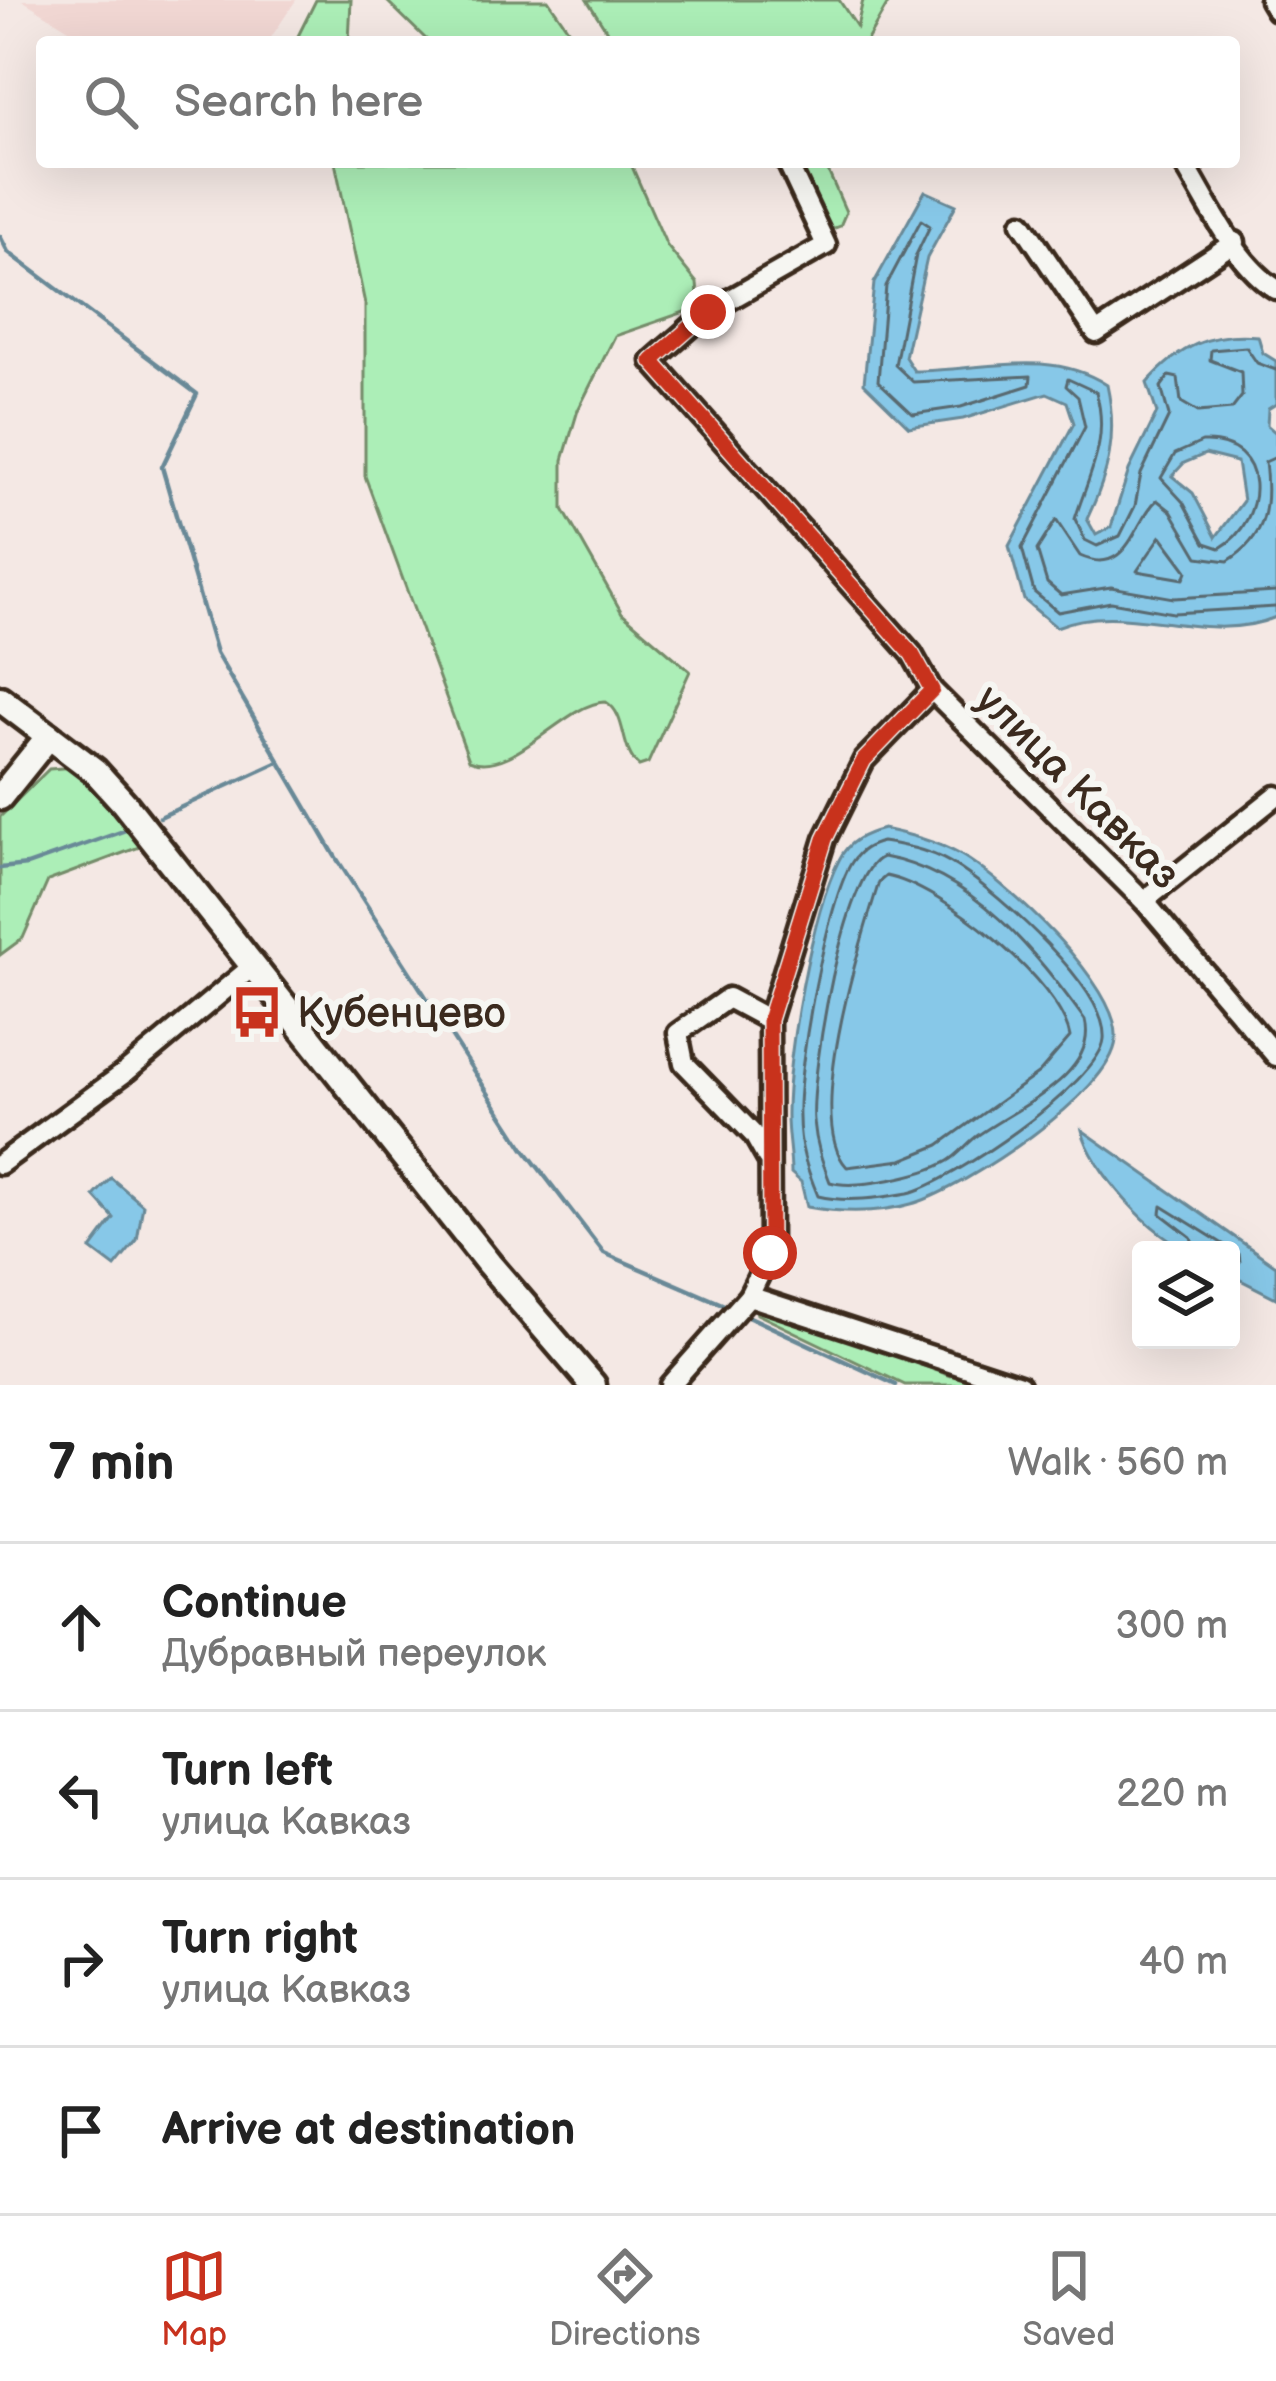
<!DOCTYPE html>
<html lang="en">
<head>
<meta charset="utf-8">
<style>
  body { margin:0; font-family:"Balsamiq Sans",sans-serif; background:#f2f2f2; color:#222 }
  .controls { position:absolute; right:36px; bottom:36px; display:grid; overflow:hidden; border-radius:12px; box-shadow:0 12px 48px #0002 }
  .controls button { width:108px; height:108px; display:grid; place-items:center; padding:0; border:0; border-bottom:3px solid #e0e0e0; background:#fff; color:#222; font:60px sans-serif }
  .stop { position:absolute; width:36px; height:36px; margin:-27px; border:9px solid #c8321e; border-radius:50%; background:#fff }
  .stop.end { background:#c8321e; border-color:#fff; box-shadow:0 3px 12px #0008 }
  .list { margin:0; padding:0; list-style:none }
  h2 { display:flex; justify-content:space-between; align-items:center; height:156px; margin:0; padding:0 48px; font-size:51px }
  h2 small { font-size:39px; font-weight:400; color:#767676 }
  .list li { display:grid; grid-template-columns:78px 1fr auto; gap:36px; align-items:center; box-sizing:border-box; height:168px; padding:0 48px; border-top:3px solid #e0e0e0 }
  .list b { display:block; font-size:45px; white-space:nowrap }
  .list p { margin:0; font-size:39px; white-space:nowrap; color:#767676 }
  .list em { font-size:39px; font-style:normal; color:#767676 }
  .icon { flex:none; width:66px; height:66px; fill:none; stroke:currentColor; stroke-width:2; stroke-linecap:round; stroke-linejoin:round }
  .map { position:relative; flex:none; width:1276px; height:1385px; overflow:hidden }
  .search { position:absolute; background:#fff; box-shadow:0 12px 48px #0002; left:36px; right:36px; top:36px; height:132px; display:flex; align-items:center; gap:30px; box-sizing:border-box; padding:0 42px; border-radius:12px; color:#767676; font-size:45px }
  .sheet { height:828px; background:#fff }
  nav { display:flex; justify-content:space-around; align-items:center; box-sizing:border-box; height:168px; border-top:3px solid #e0e0e0; background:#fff; font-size:33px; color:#767676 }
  nav a { display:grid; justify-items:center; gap:6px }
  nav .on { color:#c8321e }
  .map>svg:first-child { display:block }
</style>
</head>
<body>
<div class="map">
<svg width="1276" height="1385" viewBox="0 0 1276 1385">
  <rect width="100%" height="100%" fill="#f4e8e4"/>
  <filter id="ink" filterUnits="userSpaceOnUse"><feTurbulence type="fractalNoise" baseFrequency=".00833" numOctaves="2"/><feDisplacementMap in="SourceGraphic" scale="24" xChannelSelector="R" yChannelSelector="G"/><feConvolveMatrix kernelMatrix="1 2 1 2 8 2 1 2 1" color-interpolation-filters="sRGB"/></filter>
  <g filter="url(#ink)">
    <!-- built -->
    <path fill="#f1d7d3" d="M22 0H296L268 42H90Z"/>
    <!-- green -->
    <g fill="#aceeb7" stroke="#748c6a" stroke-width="3">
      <path d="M316 0H351L349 42H295Z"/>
      <path d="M386 0H548L577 42H429Z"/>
      <path d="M587 0H839L857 27 863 0H890L866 42H614Z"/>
      <path d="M335 162H630L667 246 697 283 699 307 615 336 578 410 563 460V509L622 613 690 671 648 763 639 766C619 749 628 715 606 702 565 702 513 779 469 760L365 476V304Z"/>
      <path d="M792 162H824L846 212 840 226 824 232Z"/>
      <path d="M76 767 142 846 48 881 23 938 0 955V817L49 769Z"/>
      <path d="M754 1303 951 1376 975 1367 1019 1385H905L757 1314Z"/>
    </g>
    <!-- water -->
    <g fill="#87c8e8" stroke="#698997" stroke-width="3" fill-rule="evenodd">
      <path d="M925 191 956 205 927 258 905 357 914 371C980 371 1049 347 1107 385 1118 435 1109 473 1087 519L1096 535 1111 527 1129 470 1157 413 1147 383C1179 347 1210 331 1258 336L1263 353 1276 361V404L1268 409 1267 425 1276 433V617C1206 647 1126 598 1056 627L1024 600 1009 546 1074 423 1067 402 1047 393 963 419 909 427 864 383 874 283ZM1205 454 1237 462 1243 501 1216 537 1193 493 1172 476 1184 463Z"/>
      <path d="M883 829C911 835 935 841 961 855 1005 881 1121 986 1116 1040 1111 1093 964 1188 915 1203 881 1213 842 1213 807 1207L801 1182 791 1173C791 1154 787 1136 787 1117 786 1058 812 912 839 860 848 841 864 834 883 829Z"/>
      <path d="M1082 1130 1276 1266V1298L1231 1275V1250C1219 1250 1203 1253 1192 1250 1154 1241 1090 1167 1082 1130Z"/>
      <path d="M111 1178 143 1205 137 1240 115 1267 91 1249 114 1218 94 1196Z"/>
    </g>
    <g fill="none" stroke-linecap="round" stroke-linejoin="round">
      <!-- shore -->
      <g stroke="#59696f" stroke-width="3">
        <path d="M921 220 930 226 916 255 895 365 913 382 1031 376 1030 385 961 407 913 414 878 381 886 286Z"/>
        <path d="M1276 370 1257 363 1246 347 1211 350 1210 360 1241 372 1242 396 1232 409 1198 412 1181 402 1178 378 1169 376 1161 387 1169 416 1141 474 1135 506 1120 536 1097 546 1085 540 1075 519C1089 474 1110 441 1096 392L1068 379 1066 386 1078 397 1085 427 1022 548 1034 592 1058 612 1111 602 1173 613 1276 607"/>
        <path d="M1202 442C1271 439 1268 520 1220 548L1205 543 1183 502 1161 478 1175 454Z"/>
        <path d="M1276 457 1265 462C1270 504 1268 536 1228 561L1198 557 1171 511 1157 500C1133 521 1129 578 1080 556L1056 520 1037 550 1047 583 1061 595 1111 587 1174 598 1276 592"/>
        <path d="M1161 536 1187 571 1184 579 1137 571Z"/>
        <path d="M882 842C909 846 936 852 959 868 998 894 1108 989 1104 1039 1100 1082 949 1184 908 1193 880 1198 846 1203 818 1196 807 1169 799 1147 799 1117 797 1069 827 900 852 862 860 850 869 845 882 842Z"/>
        <path d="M883 857C973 873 1034 950 1085 1020 1099 1076 1013 1109 977 1136 967 1143 959 1155 948 1161 924 1175 856 1190 830 1182 822 1161 816 1145 814 1121 810 1078 844 869 883 857Z"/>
        <path d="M886 876C940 886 1060 981 1070 1037L1039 1073 939 1145 902 1160 847 1167C803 1121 861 940 879 882Z"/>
        <path d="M1195 1250 1191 1237 1161 1214 1162 1206 1239 1254 1240 1262 1231 1265"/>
      </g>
      <!-- stream -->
      <g stroke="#698997" stroke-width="4.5">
        <path d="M0 236 8 252 197 394 162 467 216 653 335 856 524 1149 604 1253 729 1307"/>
        <path d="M160 817 279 762"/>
        <path d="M0 868 27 865 126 830"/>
        <path d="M739 1312 896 1385"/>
      </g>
      <!-- minor casing -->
      <g stroke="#3b2a1e" stroke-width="27">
        <g id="minor">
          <path d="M1270 0 1276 10"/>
          <path d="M787 162 826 245 708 312 652 361 912 654 932 690 1144 901 1276 1056"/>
          <path d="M1183 162C1208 202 1235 264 1276 289"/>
          <path d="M1022 223 1096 333 1235 242"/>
          <path d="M1144 901 1276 796"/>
          <path d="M767 1158 754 1135 684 1063 678 1033 728 998 769 1020"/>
          <path d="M0 1164 127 1071 253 966"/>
          <path d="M749 1296 770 1253 769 1020 825 839 864 760 932 690"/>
          <path d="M670 1385 749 1296 1020 1385"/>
        </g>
      </g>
      <!-- major casing -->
      <g stroke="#3b2a1e" stroke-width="33">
        <g id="major">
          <path d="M0 699 95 771 124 803 489 1264 593 1385"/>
          <path d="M0 797 49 736"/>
        </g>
      </g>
      <!-- minor -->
      <use href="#minor" stroke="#f6f6f2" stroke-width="18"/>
      <!-- major -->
      <use href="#major" stroke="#f6f6f2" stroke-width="24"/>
    </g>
  </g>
  <g fill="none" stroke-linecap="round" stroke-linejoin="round" filter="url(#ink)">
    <!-- route -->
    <path stroke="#c8321e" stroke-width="15" d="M708 312 652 361 912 654 932 690 864 760 825 839 769 1020 770 1253"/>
  </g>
  <!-- icons -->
  <defs>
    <g id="bus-bare" transform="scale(4.14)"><path d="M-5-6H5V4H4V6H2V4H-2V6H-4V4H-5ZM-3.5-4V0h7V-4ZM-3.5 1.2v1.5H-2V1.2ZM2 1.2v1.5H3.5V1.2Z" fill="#c8321e" stroke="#f6f6f2" stroke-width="2.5" paint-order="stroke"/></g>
  </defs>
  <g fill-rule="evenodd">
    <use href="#bus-bare" x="257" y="1012"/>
  </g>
  <g text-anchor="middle" stroke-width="12" stroke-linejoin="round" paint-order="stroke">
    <!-- street labels -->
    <g font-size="42" fill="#3b2a1e" stroke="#f6f6f2">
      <text transform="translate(1079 786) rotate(45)" y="15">улица Кавказ</text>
    </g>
    <!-- poi labels -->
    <g font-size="42" fill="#3b2a1e" stroke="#f6f6f2" text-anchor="start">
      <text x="297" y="1027">Кубенцево</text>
    </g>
  </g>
</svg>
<div class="controls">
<button><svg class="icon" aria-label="layers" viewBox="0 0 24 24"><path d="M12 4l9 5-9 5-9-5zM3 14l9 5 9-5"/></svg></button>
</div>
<div class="stop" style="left:770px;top:1253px"></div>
<div class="stop end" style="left:708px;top:312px"></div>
<div class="search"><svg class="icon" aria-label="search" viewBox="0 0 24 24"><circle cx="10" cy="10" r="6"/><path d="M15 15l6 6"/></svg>Search here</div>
</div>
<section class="sheet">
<h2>7 min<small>Walk · 560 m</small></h2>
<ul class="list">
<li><svg class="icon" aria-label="ahead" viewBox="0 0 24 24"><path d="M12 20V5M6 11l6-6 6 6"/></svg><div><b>Continue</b><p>Дубравный переулок</p></div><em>300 m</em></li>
<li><svg class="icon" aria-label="left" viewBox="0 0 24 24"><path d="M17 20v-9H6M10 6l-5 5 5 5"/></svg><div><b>Turn left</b><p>улица Кавказ</p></div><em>220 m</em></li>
<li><svg class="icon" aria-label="right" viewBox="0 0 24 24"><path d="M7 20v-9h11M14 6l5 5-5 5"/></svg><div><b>Turn right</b><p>улица Кавказ</p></div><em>40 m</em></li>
<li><svg class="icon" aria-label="arrive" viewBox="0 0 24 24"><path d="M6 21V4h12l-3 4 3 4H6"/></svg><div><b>Arrive at destination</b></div></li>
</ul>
</section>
<nav>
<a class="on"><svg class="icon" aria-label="map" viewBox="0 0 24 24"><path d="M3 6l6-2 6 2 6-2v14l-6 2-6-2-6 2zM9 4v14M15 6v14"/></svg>Map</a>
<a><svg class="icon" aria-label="directions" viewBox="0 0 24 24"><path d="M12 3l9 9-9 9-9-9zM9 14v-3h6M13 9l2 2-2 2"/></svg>Directions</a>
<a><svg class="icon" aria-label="saved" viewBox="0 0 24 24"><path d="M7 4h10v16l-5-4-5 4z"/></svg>Saved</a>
</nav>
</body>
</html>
